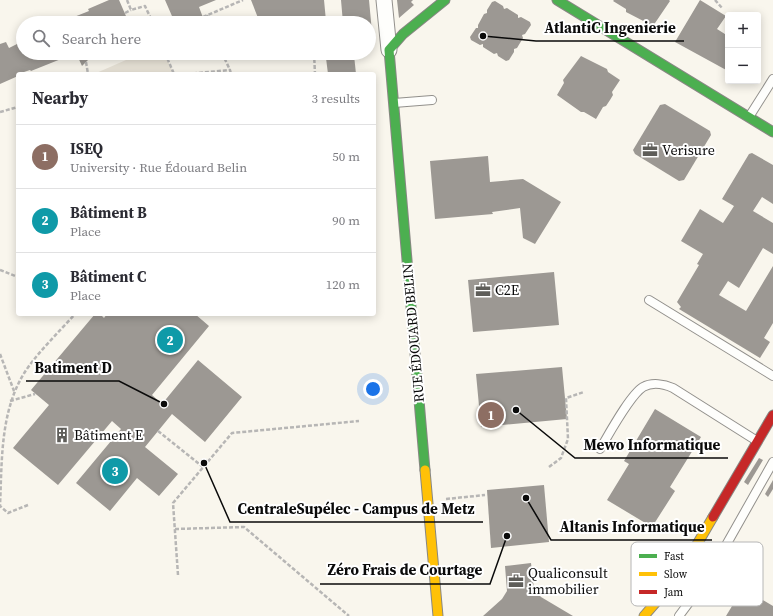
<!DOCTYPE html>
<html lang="en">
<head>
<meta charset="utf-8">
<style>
  body { margin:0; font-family:"Source Serif 4",serif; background:#f2f2f3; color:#2b2b33 }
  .controls { position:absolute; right:12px; top:12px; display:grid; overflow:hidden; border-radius:4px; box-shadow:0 2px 10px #0003 }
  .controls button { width:36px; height:36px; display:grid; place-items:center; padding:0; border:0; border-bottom:1px solid #e1e1e2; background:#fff; color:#2b2b33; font:20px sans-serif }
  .you { position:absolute; left:373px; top:389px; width:14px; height:14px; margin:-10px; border:3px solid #fff; border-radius:50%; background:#1a73e8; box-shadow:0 0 0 6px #1a73e833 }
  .badge { display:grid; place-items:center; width:26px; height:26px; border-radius:50%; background:#5e5d59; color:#fff; font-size:13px; font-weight:700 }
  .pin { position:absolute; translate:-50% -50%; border:2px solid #fff; box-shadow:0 1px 4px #0006 }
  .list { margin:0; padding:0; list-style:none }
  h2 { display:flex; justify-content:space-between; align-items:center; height:52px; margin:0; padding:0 16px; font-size:17px }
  h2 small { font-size:13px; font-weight:400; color:#7c7c81 }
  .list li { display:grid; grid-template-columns:26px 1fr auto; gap:12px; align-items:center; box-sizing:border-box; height:64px; padding:0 16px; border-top:1px solid #e1e1e2 }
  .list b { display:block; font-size:15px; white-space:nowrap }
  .list p { margin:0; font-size:13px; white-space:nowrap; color:#7c7c81 }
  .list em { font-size:13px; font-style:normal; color:#7c7c81 }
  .icon { flex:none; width:22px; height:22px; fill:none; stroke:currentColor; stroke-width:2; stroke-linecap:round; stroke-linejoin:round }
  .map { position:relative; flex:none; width:773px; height:616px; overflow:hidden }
  .search { position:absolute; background:#fff; box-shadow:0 2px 10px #0003; left:16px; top:16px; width:360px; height:44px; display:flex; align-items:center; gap:10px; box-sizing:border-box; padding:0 14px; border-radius:22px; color:#7c7c81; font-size:15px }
  .panel { position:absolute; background:#fff; box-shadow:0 2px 10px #0003; left:16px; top:72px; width:360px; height:244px; border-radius:4px }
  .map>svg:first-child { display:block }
</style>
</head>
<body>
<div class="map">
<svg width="773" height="616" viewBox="0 0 773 616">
  <rect width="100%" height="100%" fill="#f9f6ed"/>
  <!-- plaza -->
  <path fill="#e9e4d8" d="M142 53H164L174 74H94Z"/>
  <!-- building -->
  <g fill="#9c9893">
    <path d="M109 0H119L129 23H69L75 20 74 17 89 11 88 9Z"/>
    <path d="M165 0H216L199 7 205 23H175Z"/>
    <path d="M251 0H324L326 21 260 23Z"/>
    <path d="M341 0H369L373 43 369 44V23H343Z"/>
    <path d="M397 0H413L411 2 414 5 399 18Z"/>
    <path d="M614 0H669L670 1 653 26 626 12V9L613 1Z"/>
    <path d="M700 0 726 16 717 29 728 36V71L675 42Z"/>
    <path d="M495 1 503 6 504 9 507 8 518 15V18L521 17 530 22 531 25 525 34 522 35 523 38 517 48 514 49V52L509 60 506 61 498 56 497 53 494 54 483 47V44L480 45 471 40 470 37 476 28H478V25L484 14 487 13V10L492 2Z"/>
    <path d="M23 37V53H76L31 71 30 70 18 74V76L0 84V44L6 42 9 48 19 43 18 39Z"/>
    <path d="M76 53H89L91 57 82 66Z"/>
    <path d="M341 55H354L356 74H328L326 58Z"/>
    <path d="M581 56 607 69 608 72 620 80 612 92 613 95 610 100 606 106 603 107 596 119 584 112H581L557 95 564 83 563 80Z"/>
    <path d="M665 104 710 131 711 135 684 180 679 181 635 154 633 150 660 105Z"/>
    <path d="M752 153 773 165V204L762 197 753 211 773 223V254L763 248 739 288 728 281 719 295 746 311 773 266V323L764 338 770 342 760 358 679 309 681 307 677 302 699 265 697 264 703 254 681 241 700 209 723 223 734 206 722 199 749 154Z"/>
    <path d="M488 156 490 182 523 179 561 202 535 244 523 238 520 208 492 212 493 214 435 219 430 161Z"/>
    <path d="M554 272 559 325 473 332 468 280Z"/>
    <path d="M95 314H100L104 318 107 314H195L209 326 152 395 162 404 198 360 242 397 205 442 172 414 145 447 178 474 159 496 137 478 110 511 76 483 121 429 112 421 58 485 13 448 49 405 31 390Z"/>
    <path d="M562 367 567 419 481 427 476 374Z"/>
    <path d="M655 409 701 437 670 487 675 491 652 527 607 500 629 464 624 461Z"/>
    <path d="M759 458 763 460 748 485 744 482Z"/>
    <path d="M773 480V489L768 497 765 494Z"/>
    <path d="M544 485 549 542 491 548 487 490Z"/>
    <path d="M531 563 534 589 541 597 573 616H483L502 599 507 591 505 566Z"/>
    <path d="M743 588 773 606V616H726Z"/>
  </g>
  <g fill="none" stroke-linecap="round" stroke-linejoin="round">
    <!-- lane casing -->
    <g stroke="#92908c" stroke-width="10">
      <g id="lane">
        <path d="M394 103 432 100"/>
        <path d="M749 117 773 79"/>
        <path d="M649 300 773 376"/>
        <path d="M600 449C609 434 630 395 643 387 652 382 664 384 673 388L757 441"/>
        <path d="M679 616 708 577 773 462"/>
      </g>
    </g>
    <!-- street casing -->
    <g stroke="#92908c" stroke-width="17">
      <path id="street" d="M384 0 389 50"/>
    </g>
    <!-- fast casing -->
    <g stroke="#888783" stroke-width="11">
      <g id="fast">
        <path d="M557 0 773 132"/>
        <path d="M425 470 389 50 403 34 445 0"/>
      </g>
    </g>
    <!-- slow casing -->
    <g stroke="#888783" stroke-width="11">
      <g id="slow">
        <path d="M425 470 438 616"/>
        <path d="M644 616 671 585 685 565 713 517"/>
      </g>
    </g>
    <!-- jam casing -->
    <g stroke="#888783" stroke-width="11">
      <path id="jam" d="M713 517 773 415"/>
    </g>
    <!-- path -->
    <g stroke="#b7b6b5" stroke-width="2.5" stroke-dasharray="4 2" stroke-linecap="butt">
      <path d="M127 0 131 10 145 6 153 23"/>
      <path d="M715 0 722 8"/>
      <path d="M125 13 131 10"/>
      <path d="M207 15 210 23"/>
      <path d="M203 17 243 0"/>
      <path d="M311 22V23"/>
      <path d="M165 53 174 74"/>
      <path d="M222 53 230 70"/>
      <path d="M314 53 315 74"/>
      <path d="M86 62 88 74"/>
      <path d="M187 74 230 70 231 74"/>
      <path d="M0 112 18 107"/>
      <path d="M0 270 18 277"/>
      <path d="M0 354 14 391"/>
      <path d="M10 401 35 394"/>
      <path d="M158 431 203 467"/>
      <path d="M549 467 561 458 568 439 566 398 584 392"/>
      <path d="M446 499 485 495"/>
      <path d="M28 505 8 513 0 506C2 462 0 414 23 375 35 355 59 332 75 314"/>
      <path d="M175 529 244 527 349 616"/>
      <path d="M178 575 173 503 232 433 359 421"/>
    </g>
    <!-- lane -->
    <use href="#lane" stroke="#fefefc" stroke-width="8"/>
    <!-- street -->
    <use href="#street" stroke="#fefefc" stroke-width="15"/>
    <!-- fast -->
    <use href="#fast" stroke="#4caf50" stroke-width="9"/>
    <!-- slow -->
    <use href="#slow" stroke="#ffc107" stroke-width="9"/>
    <!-- jam -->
    <use href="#jam" stroke="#c62828" stroke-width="9"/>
  </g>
  <!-- icons -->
  <defs>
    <g id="office-bare" transform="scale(1.2)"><path d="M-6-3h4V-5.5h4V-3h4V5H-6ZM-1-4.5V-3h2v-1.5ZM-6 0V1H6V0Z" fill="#5e5d59" stroke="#fff" stroke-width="2.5" paint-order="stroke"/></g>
    <g id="building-bare" transform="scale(1.2)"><path d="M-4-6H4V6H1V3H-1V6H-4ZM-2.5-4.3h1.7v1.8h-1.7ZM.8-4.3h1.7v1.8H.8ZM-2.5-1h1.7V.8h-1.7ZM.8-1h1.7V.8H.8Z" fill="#5e5d59" stroke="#fff" stroke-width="2.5" paint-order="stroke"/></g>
  </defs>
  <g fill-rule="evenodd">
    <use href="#office-bare" x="650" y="150"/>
    <use href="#office-bare" x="483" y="290"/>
    <use href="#building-bare" x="62" y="435"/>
    <use href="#office-bare" x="516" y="581"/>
  </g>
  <g text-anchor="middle" stroke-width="4" stroke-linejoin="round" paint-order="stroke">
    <!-- poi labels -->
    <g font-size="14" fill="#0a0a0a" stroke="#fff" text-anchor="start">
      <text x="662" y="155">Verisure</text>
      <text x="495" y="295">C2E</text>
      <text x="74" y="440">Bâtiment E</text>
      <text x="528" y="578">Qualiconsult<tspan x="528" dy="16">immobilier</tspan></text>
    </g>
    <!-- street labels -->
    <g font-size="14" fill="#0a0a0a" stroke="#fff">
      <text transform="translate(413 333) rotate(-95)" y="5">RUE ÉDOUARD BELIN</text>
    </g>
  </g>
  <!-- legend -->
  <rect x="631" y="542" width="132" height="64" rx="6" fill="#fff" stroke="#b6b6b6" stroke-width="1"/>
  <rect x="639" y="554" width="18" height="4" fill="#4caf50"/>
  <rect x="639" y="572" width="18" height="4" fill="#ffc107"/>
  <rect x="639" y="590" width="18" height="4" fill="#c62828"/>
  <g font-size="11" fill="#0a0a0a">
    <text x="664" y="560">Fast</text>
    <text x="664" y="578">Slow</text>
    <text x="664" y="596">Jam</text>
  </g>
  <!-- callouts -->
  <path fill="none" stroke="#0a0a0a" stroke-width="1.5" d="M483 36L536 41H684M164 404L119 381H26M516 410L575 458H728M204 463L230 522H483M526 498L551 540H712M507 536L490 584H320"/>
  <g fill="#0a0a0a" stroke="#fff" stroke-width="1.5">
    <circle cx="483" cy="36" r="4"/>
    <circle cx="164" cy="404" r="4"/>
    <circle cx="516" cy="410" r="4"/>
    <circle cx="204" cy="463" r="4"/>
    <circle cx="526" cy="498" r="4"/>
    <circle cx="507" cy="536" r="4"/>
  </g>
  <g font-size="15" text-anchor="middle" font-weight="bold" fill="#0a0a0a" stroke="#fff" stroke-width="4" stroke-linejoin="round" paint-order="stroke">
    <text x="610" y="33">AtlantiC Ingenierie</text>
    <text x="73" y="373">Batiment D</text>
    <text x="652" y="450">Mewo Informatique</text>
    <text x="356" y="514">CentraleSupélec - Campus de Metz</text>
    <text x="632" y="532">Altanis Informatique</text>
    <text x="405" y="575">Zéro Frais de Courtage</text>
  </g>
</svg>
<div class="controls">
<button>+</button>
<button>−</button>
</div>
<div class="you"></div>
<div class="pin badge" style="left:491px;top:415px;background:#8d6e63">1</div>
<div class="pin badge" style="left:170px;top:340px;background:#0f9aa8">2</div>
<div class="pin badge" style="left:115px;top:471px;background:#0f9aa8">3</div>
<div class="search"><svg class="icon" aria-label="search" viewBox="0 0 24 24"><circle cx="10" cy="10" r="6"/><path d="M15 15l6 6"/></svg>Search here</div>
<section class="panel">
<h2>Nearby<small>3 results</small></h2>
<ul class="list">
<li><span class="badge" style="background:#8d6e63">1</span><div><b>ISEQ</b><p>University · Rue Édouard Belin</p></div><em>50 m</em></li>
<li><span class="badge" style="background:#0f9aa8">2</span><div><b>Bâtiment B</b><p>Place</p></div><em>90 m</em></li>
<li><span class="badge" style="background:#0f9aa8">3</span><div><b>Bâtiment C</b><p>Place</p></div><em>120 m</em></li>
</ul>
</section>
</div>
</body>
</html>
